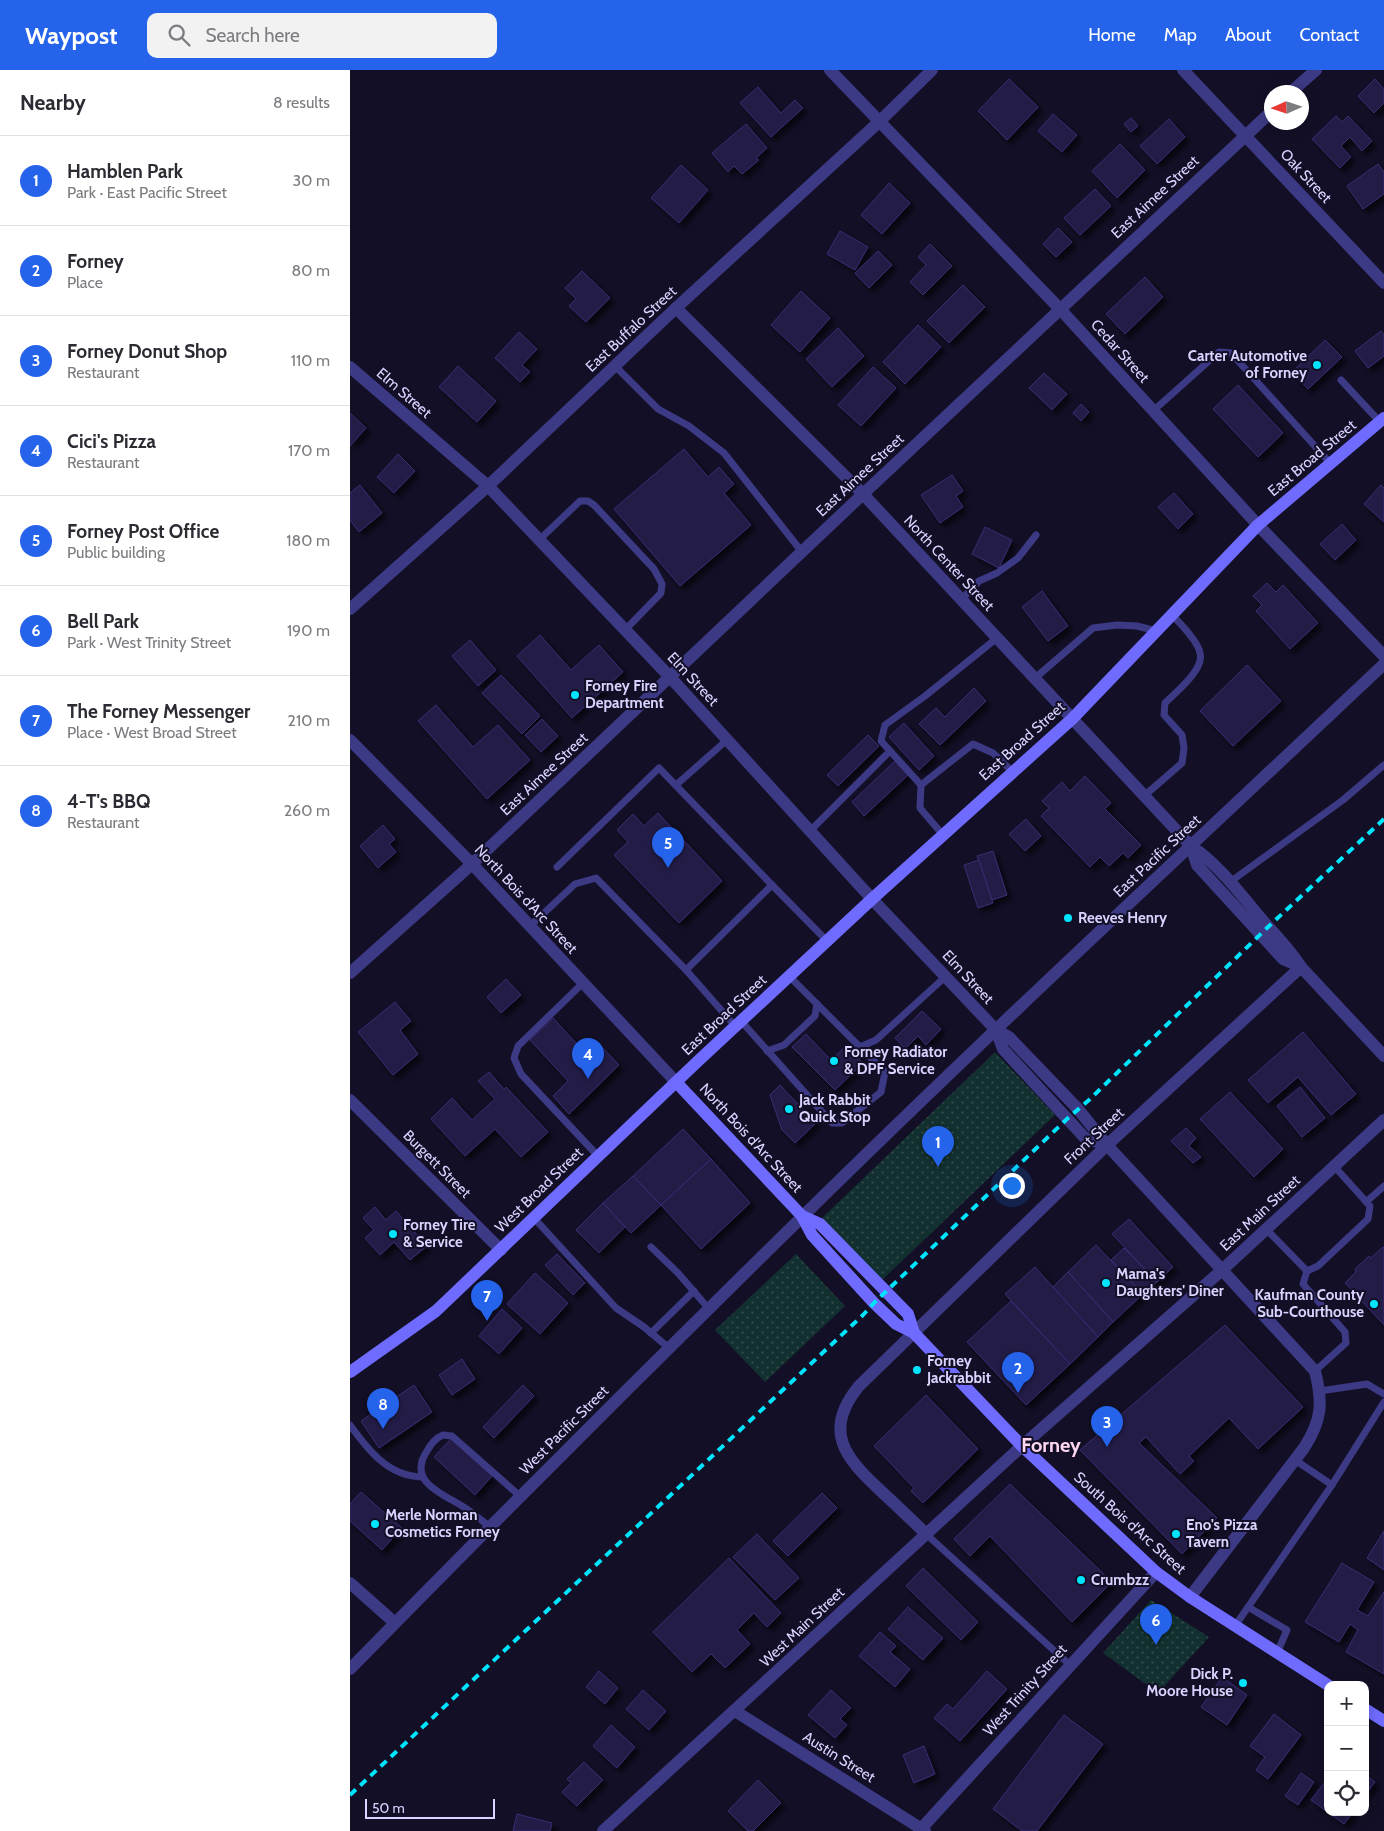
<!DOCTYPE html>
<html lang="en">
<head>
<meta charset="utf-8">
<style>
  body { margin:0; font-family:Cabin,sans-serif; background:#f2f2f3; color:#2b2b33 }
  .controls { position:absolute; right:15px; bottom:15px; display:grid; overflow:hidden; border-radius:10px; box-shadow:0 2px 12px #0003 }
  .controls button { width:45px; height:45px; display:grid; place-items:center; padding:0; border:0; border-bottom:1px solid #e1e1e2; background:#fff; color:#2b2b33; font:25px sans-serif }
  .compass { position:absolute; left:914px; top:15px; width:45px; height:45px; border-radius:50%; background:#fff; box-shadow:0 2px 12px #0003; rotate:267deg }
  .scale { position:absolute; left:15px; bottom:12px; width:130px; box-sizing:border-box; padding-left:5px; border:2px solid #d9d4ff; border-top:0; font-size:14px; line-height:18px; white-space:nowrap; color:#d9d4ff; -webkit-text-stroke:4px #130f26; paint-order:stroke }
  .you { position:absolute; left:661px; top:1115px; width:18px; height:18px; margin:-12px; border:4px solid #fff; border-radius:50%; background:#1a73e8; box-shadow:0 0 0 8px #1a73e833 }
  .badge { display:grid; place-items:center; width:32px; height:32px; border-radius:50%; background:#2563eb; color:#fff; font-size:16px; font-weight:700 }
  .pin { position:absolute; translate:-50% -41px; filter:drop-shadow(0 1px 2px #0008) }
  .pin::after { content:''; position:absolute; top:26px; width:18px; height:15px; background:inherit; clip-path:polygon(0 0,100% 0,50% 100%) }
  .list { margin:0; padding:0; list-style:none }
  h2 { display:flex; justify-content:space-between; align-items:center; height:65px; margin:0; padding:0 20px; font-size:21px }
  h2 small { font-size:16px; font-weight:400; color:#7c7c81 }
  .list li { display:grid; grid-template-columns:32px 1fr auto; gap:15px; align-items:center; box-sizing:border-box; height:90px; padding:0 20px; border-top:1px solid #e1e1e2 }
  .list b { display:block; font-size:19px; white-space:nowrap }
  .list p { margin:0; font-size:16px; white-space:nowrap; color:#7c7c81 }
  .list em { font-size:16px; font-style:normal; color:#7c7c81 }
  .icon { flex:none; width:28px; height:28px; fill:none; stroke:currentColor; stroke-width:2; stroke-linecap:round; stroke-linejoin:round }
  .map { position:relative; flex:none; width:1034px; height:1761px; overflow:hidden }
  header { display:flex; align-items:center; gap:30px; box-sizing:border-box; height:70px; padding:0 25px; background:#2563eb; color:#fff }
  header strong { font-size:24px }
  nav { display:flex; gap:28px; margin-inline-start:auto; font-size:18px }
  .search { width:350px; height:45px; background:#f2f2f3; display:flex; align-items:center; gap:12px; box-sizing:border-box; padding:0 18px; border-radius:10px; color:#7c7c81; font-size:19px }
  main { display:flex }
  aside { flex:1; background:#fff }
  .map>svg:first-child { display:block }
</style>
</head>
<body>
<header>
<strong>Waypost</strong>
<div class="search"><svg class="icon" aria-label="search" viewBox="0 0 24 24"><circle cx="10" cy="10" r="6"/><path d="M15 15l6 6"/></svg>Search here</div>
<nav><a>Home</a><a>Map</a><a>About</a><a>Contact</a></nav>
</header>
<main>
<aside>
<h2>Nearby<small>8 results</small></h2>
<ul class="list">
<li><span class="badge">1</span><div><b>Hamblen Park</b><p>Park · East Pacific Street</p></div><em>30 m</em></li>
<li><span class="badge">2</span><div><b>Forney</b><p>Place</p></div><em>80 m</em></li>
<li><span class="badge">3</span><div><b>Forney Donut Shop</b><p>Restaurant</p></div><em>110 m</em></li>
<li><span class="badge">4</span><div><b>Cici's Pizza</b><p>Restaurant</p></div><em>170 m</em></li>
<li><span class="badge">5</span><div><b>Forney Post Office</b><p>Public building</p></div><em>180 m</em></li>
<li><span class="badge">6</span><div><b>Bell Park</b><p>Park · West Trinity Street</p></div><em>190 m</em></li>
<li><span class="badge">7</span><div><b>The Forney Messenger</b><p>Place · West Broad Street</p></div><em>210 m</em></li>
<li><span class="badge">8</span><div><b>4-T's BBQ</b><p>Restaurant</p></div><em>260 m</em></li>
</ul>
</aside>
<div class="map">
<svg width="1034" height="1761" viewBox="0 0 1034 1761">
  <defs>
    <pattern id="park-dots" width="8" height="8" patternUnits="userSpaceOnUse" patternTransform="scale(1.25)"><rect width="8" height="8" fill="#12302f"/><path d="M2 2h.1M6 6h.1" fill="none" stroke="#344d4e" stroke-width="1.8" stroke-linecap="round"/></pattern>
    <filter id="shadow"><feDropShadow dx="4.5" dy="4.5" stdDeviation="2.5" flood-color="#0009"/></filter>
  </defs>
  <rect width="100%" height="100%" fill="#130f26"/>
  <!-- park -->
  <g fill="url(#park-dots)">
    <path d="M645 982 705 1045 531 1211 472 1148Z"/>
    <path d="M446 1184 495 1236 415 1312 365 1260Z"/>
    <path d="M801 1530 859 1567 808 1623 753 1583Z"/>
  </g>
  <!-- building -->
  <g fill="#241b47" stroke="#3b2d73" filter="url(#shadow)">
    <path d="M659 9 688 37 657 70 628 41Z"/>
    <path d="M1025 9 1034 19V33L1024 43 1008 26Z"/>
    <path d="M408 17 431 43 445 30 453 38 421 67 390 33Z"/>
    <path d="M703 44 727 65 712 82 688 61Z"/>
    <path d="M986 46 992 52 998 46 1022 71 1012 81 1000 67 991 76 1001 87 990 98 962 69Z"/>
    <path d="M781 48 788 56 781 62 774 54Z"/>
    <path d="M819 49 835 67 807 94 790 76Z"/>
    <path d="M396 54 417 78 406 88 409 90 392 104 384 96 378 102 362 83Z"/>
    <path d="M770 74 795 100 767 128 742 101Z"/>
    <path d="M1028 94 1034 102V124L1013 139 997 116Z"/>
    <path d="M331 95 358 120 329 153 301 128Z"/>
    <path d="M539 113 560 133 532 164 511 145Z"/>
    <path d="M745 119 761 136 730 165 714 148Z"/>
    <path d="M708 158 722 172 706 187 693 174Z"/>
    <path d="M490 161 518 177 505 200 477 184Z"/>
    <path d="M580 174 602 196 573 225 560 212 576 195 568 187Z"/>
    <path d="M528 181 542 195 519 218 505 203Z"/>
    <path d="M232 201 260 228 236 252 219 236 226 229 215 218Z"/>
    <path d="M795 207 813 227 775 264 756 244Z"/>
    <path d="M613 215 635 237 599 273 577 251Z"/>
    <path d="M451 221 480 248 450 282 421 255Z"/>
    <path d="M568 255 591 277 555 314 533 292Z"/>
    <path d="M488 258 514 286 482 317 456 289Z"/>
    <path d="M1031 261 1034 265V286L1018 298 1005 281Z"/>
    <path d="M169 262 187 279 172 295 180 302 170 312 145 288Z"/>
    <path d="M975 270 992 287 958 319 942 302Z"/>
    <path d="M108 296 146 331 127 352 89 317Z"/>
    <path d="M523 297 546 318 511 356 488 335Z"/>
    <path d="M694 303 717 324 702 340 679 318Z"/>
    <path d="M888 315 933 363 908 387 863 339Z"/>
    <path d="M731 334 739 342 731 351 723 343Z"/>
    <path d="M0 343 16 358 0 376Z"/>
    <path d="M334 379 358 407 369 397 384 414 374 423 401 455 330 516 264 439Z"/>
    <path d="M48 384 65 401 44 423 27 407Z"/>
    <path d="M602 405 613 421 606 426 613 437 590 453 571 425Z"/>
    <path d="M10 415 32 443 9 462 0 450V423Z"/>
    <path d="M1031 415 1034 418V452L1014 434Z"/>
    <path d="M824 423 843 444 828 459 808 437Z"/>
    <path d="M992 454 1006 470 985 490 970 474Z"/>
    <path d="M635 457 662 470 649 498 622 484Z"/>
    <path d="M917 513 926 522 933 515 968 553 940 579 906 541 912 535 903 526Z"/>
    <path d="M692 521 718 556 698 571 672 537Z"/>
    <path d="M190 565 221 600 249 575 273 602 222 648 167 586Z"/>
    <path d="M120 570 146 600 128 616 102 586Z"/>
    <path d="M897 595 931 631 883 676 850 641Z"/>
    <path d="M151 605 190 646 172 664 132 623Z"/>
    <path d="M624 618 636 631 590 675 569 654 586 638 595 647Z"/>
    <path d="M86 635 123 677 148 655 180 690 137 729 68 651Z"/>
    <path d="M192 649 208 666 191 682 175 665Z"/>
    <path d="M554 653 584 686 569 700 539 667Z"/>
    <path d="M518 665 529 676 488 716 477 705Z"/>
    <path d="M545 691 558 705 514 746 502 732Z"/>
    <path d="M735 706 761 733 755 739 791 775 778 788 773 783 759 796 750 787 740 797 691 746 699 738 692 731 712 712 720 721Z"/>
    <path d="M308 743 372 811 329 853 264 785 278 772 267 760 283 744 294 756Z"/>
    <path d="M676 749 691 766 675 781 659 764Z"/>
    <path d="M33 755 45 769 39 774 46 782 28 798 10 776Z"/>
    <path d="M643 781 657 825 642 830 627 786Z"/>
    <path d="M629 790 643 833 628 838 614 795Z"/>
    <path d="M156 909 171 925 151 943 137 927Z"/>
    <path d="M45 932 61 951 50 960 68 984 43 1005 8 962Z"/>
    <path d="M572 941 591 959 576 975 568 966 555 979 545 968Z"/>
    <path d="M203 948 239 987 251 976 269 995 219 1044 203 1026 218 1011 180 970Z"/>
    <path d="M953 962 1006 1024 981 1045 948 1007 918 1033 898 1010Z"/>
    <path d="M456 964 481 990 496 976 513 993 485 1020 442 977Z"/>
    <path d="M139 1002 154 1019 156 1017 198 1062 171 1087 145 1059 115 1086 81 1049 102 1028 122 1050 145 1029 128 1011Z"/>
    <path d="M430 1015 466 1053 445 1073 432 1060 420 1025Z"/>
    <path d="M950 1017 975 1048 952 1067 927 1036Z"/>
    <path d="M880 1022 933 1079 904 1107 850 1049Z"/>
    <path d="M836 1058 846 1068 839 1076 851 1087 843 1093 821 1071Z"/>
    <path d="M333 1059 361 1089 311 1135 283 1106Z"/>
    <path d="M361 1089 400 1133 351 1179 311 1135Z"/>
    <path d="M283 1106 311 1135 281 1163 253 1133Z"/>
    <path d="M253 1133 275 1157 249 1183 226 1160Z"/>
    <path d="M25 1137 36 1150 46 1141 77 1176 60 1190 44 1172 30 1185 15 1168 24 1160 13 1148Z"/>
    <path d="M779 1149 823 1197 807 1212 762 1164Z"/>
    <path d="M746 1175 793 1224 763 1252 718 1202Z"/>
    <path d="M1033 1177H1034V1255L995 1213 1006 1202 1005 1199 1019 1186 1021 1188Z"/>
    <path d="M774 1178 807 1212 793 1224 761 1190Z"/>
    <path d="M207 1184 235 1213 223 1225 195 1195Z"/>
    <path d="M685 1197 748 1267 720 1294 655 1224Z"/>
    <path d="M718 1202 763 1252 748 1267 703 1217Z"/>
    <path d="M185 1203 218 1233 190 1264 157 1234Z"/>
    <path d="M661 1231 720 1294 676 1335 617 1272Z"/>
    <path d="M152 1239 172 1258 149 1284 129 1266Z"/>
    <path d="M875 1255 953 1337 908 1379 879 1348 839 1386 844 1391 830 1404 796 1367 789 1373 867 1448 832 1484 730 1380Z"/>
    <path d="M112 1289 125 1309 102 1325 89 1305Z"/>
    <path d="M64 1315 82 1342 29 1378 11 1351Z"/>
    <path d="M173 1315 184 1326 144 1368 133 1357Z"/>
    <path d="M576 1325 628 1379 573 1433 561 1421 564 1418 524 1376Z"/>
    <path d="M101 1369 142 1406 125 1425 84 1387Z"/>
    <path d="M660 1414 762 1512 722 1552 640 1466 620 1486 604 1469Z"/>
    <path d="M11 1422 52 1458 32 1480 0 1451V1434Z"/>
    <path d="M472 1423 487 1438 438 1486 423 1471Z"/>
    <path d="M1034 1461V1500L1017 1488Z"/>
    <path d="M407 1464 449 1508 425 1530 383 1487Z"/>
    <path d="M379 1488 431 1543 417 1557 404 1543 387 1560 400 1574 375 1598 361 1584 342 1602 303 1562Z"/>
    <path d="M992 1493 1024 1512 1007 1540 1018 1546 1034 1522V1604L996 1582 1008 1560 1000 1554 989 1572 955 1552Z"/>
    <path d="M573 1498 628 1552 611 1570 556 1516Z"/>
    <path d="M558 1537 593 1568 573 1590 538 1559Z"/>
    <path d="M530 1562 546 1576 540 1582 560 1599 545 1617 509 1586Z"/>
    <path d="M249 1601 268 1618 255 1634 236 1617Z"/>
    <path d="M637 1601 657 1619 610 1671 584 1648 597 1634 603 1639Z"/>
    <path d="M872 1607 897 1625 877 1655 851 1637Z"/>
    <path d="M293 1620 316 1641 299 1660 276 1639Z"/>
    <path d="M481 1620 501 1638 490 1649 497 1655 485 1668 458 1645Z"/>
    <path d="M924 1644 951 1665 918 1709 906 1700 915 1687 900 1676Z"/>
    <path d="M714 1645 753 1674 687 1761H672L643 1739Z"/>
    <path d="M261 1655 285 1677 267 1698 243 1676Z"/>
    <path d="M574 1676 585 1704 564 1713 553 1685Z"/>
    <path d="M234 1692 253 1710 227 1736 212 1722 221 1713 217 1709Z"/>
    <path d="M951 1703 964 1712 948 1735 935 1726Z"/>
    <path d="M1015 1704 1025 1712 1015 1725Z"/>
    <path d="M978 1708V1742H1003L994 1754 961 1730Z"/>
    <path d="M408 1710 431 1733 403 1761H398L378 1741Z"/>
    <path d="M167 1744 202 1753 200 1761H163Z"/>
  </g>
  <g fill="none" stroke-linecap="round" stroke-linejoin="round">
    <!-- service -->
    <g stroke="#3d3a85" stroke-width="7">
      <path d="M265 296 308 339 339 356 374 383 452 482"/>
      <path d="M991 310 1030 352"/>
      <path d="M803 341 869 282 881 283 981 394"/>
      <path d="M189 470 230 431H238L244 435 304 499 312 514 311 523 275 560"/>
      <path d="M611 530 629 511 647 503 668 488 686 465"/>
      <path d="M647 568 575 626 535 655 531 671 571 715 623 674 643 683 663 702"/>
      <path d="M684 609 743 558 767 555 787 556 806 561"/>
      <path d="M326 715 377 670"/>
      <path d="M571 715 570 738 593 765"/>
      <path d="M794 726 832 693 834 678 832 665 814 645 815 633C825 623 855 599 850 583 848 572 830 553 822 545"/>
      <path d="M460 761 540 681"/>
      <path d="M207 797 309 698 422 815"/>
      <path d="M880 812 993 730 1034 695"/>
      <path d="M180 856 225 814 246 808 336 900"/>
      <path d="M233 913 168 976 164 988 171 1004 248 1086"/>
      <path d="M391 951 482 1053H492L531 1022 535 1002 439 906"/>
      <path d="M385 956 336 900 422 815 477 871"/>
      <path d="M510 977 526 970 595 907"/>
      <path d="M417 981 434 975 465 946 467 934"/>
      <path d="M1016 1132 1034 1116"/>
      <path d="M184 1148 266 1238 294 1257 319 1278"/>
      <path d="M916 1159 957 1201 968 1196 1018 1149 1020 1136 984 1096"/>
      <path d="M301 1177 328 1203 359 1239"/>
      <path d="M957 1201 953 1214 995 1262 996 1273 965 1301"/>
      <path d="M301 1263 344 1221"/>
      <path d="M970 1321 1017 1314 1034 1324"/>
      <path d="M0 1355C19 1381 38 1406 72 1407"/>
      <path d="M982 1415 1034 1332"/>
      <path d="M140 1457C131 1450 122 1442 112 1436 91 1423 57 1411 77 1381 81 1374 85 1368 93 1365L102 1366 171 1427"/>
      <path d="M576 1464 720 1595"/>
      <path d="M898 1537 937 1560 927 1583"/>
      <path d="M885 1556 982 1415 945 1390"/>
    </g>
    <!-- minor -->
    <g stroke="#3d3a85" stroke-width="12">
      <path d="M480 0 710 239 908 455 1034 586"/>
      <path d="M833 0 1034 213"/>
      <path d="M941 22 966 0"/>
      <path d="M326 238 513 424 841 776C868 794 888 821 909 846 923 863 939 878 951 897L1034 986"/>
      <path d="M0 297 138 416 320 607 522 829 646 960 659 967 728 1039 757 1075 965 1301C973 1333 972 1350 954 1378L840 1527"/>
      <path d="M0 539 138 416 326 238 530 51 582 0"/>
      <path d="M0 670 122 794 326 1012"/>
      <path d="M841 776 847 795 933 889 951 897"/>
      <path d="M0 903 122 794 513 424 922 41"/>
      <path d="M646 960 653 979 735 1068 757 1075"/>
      <path d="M0 1030 151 1180"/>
      <path d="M576 1464C562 1450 547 1436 532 1422 495 1388 472 1361 509 1316L757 1075 951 897"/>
      <path d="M0 1513 45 1553"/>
      <path d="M0 1599C149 1447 299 1297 451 1148 642 960 839 778 1034 594"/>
      <path d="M385 1641 575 1761"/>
      <path d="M253 1761 672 1376 871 1201 1034 1050"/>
      <path d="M569 1761 806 1502"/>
    </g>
    <!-- secondary -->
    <g stroke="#6f6bff" stroke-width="12">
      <path d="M326 1012 452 1146 462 1165 524 1233 546 1254 564 1263 672 1376 806 1502 840 1527 978 1615"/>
      <path d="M452 1146 470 1154 558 1244 564 1263"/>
      <path d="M0 1302 86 1241 347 992 522 829 722 649 908 455 1034 348"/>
      <path d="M1015 1639 1034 1651"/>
    </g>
    <!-- rail -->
    <path stroke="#00e5ff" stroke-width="4" stroke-dasharray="8 6" stroke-linecap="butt" d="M0 1725 513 1245 524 1233 718 1048 739 1030 918 857 1034 749"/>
  </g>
  <!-- markers -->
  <g fill="#00e5ff" stroke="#130f26" stroke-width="2">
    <circle cx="967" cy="295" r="5"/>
    <circle cx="225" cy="625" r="5"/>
    <circle cx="718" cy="848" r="5"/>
    <circle cx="484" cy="991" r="5"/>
    <circle cx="439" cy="1039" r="5"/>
    <circle cx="43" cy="1164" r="5"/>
    <circle cx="756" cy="1213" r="5"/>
    <circle cx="1024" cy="1234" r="5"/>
    <circle cx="567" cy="1300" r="5"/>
    <circle cx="25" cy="1454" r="5"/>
    <circle cx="826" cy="1464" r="5"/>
    <circle cx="731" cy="1510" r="5"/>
    <circle cx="893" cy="1613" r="5"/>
  </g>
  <g text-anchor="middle" stroke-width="4" stroke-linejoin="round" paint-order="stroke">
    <!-- street labels -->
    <g font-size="15" fill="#d9d4ff" stroke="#130f26">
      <text transform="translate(956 106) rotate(47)" y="5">Oak Street</text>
      <text transform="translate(805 127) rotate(-43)" y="5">East Aimee Street</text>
      <text transform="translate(281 259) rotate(-43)" y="5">East Buffalo Street</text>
      <text transform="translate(770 281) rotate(48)" y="5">Cedar Street</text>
      <text transform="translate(54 323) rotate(41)" y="5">Elm Street</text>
      <text transform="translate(962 388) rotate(-40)" y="5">East Broad Street</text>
      <text transform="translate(510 405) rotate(-43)" y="5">East Aimee Street</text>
      <text transform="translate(599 493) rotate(47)" y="5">North Center Street</text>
      <text transform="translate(343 609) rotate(47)" y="5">Elm Street</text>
      <text transform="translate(672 671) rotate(-42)" y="5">East Broad Street</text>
      <text transform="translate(194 704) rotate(-43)" y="5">East Aimee Street</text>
      <text transform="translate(807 786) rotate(-43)" y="5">East Pacific Street</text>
      <text transform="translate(176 829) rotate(47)" y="5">North Bois d’Arc Street</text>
      <text transform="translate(618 907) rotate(47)" y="5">Elm Street</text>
      <text transform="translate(374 945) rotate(-43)" y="5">East Broad Street</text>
      <text transform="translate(744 1066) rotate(-43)" y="5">Front Street</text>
      <text transform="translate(401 1068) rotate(47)" y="5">North Bois d'Arc Street</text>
      <text transform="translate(87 1094) rotate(45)" y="5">Burgett Street</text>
      <text transform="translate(189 1120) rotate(-44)" y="5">West Broad Street</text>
      <text transform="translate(910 1143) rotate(-43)" y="5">East Main Street</text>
      <text transform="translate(214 1360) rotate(-45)" y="5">West Pacific Street</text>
      <text transform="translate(780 1453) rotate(42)" y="5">South Bois d'Arc Street</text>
      <text transform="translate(452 1557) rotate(-43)" y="5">West Main Street</text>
      <text transform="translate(675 1620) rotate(-48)" y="5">West Trinity Street</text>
      <text transform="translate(489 1687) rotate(32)" y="5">Austin Street</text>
    </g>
    <!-- poi labels -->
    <g font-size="15" font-weight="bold" fill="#d9d4ff" stroke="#130f26" text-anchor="start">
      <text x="957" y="291" text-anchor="end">Carter Automotive<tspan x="957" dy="17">of Forney</tspan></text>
      <text x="235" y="621">Forney Fire<tspan x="235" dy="17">Department</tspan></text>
      <text x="728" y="853">Reeves Henry</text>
      <text x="494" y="987">Forney Radiator<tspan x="494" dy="17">&amp; DPF Service</tspan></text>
      <text x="449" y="1035">Jack Rabbit<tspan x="449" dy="17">Quick Stop</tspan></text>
      <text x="53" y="1160">Forney Tire<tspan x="53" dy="17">&amp; Service</tspan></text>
      <text x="766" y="1209">Mama's<tspan x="766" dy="17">Daughters' Diner</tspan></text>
      <text x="1014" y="1230" text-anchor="end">Kaufman County<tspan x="1014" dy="17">Sub-Courthouse</tspan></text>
      <text x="577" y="1296">Forney<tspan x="577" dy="17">Jackrabbit</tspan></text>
      <text x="35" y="1450">Merle Norman<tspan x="35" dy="17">Cosmetics Forney</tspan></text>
      <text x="836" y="1460">Eno's Pizza<tspan x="836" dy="17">Tavern</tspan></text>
      <text x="741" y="1515">Crumbzz</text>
      <text x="883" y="1609" text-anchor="end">Dick P.<tspan x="883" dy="17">Moore House</tspan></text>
    </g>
    <!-- district labels -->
    <g font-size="20" font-weight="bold" fill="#ffd6f0" stroke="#130f26">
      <text x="701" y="1382">Forney</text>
    </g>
  </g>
</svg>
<div class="controls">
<button>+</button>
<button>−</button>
<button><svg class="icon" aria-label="locate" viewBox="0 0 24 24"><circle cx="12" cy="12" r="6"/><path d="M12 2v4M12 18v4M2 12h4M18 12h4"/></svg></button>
</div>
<svg class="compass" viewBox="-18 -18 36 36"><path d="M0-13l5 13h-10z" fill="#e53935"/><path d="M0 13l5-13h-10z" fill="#7c7c81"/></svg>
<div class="scale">50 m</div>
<div class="you"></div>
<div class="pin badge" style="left:588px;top:1097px">1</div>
<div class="pin badge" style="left:668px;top:1323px">2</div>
<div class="pin badge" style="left:757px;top:1377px">3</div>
<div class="pin badge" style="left:238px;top:1009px">4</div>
<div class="pin badge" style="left:318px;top:798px">5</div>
<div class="pin badge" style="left:806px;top:1575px">6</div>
<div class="pin badge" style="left:137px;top:1251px">7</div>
<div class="pin badge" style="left:33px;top:1359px">8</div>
</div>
</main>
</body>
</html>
